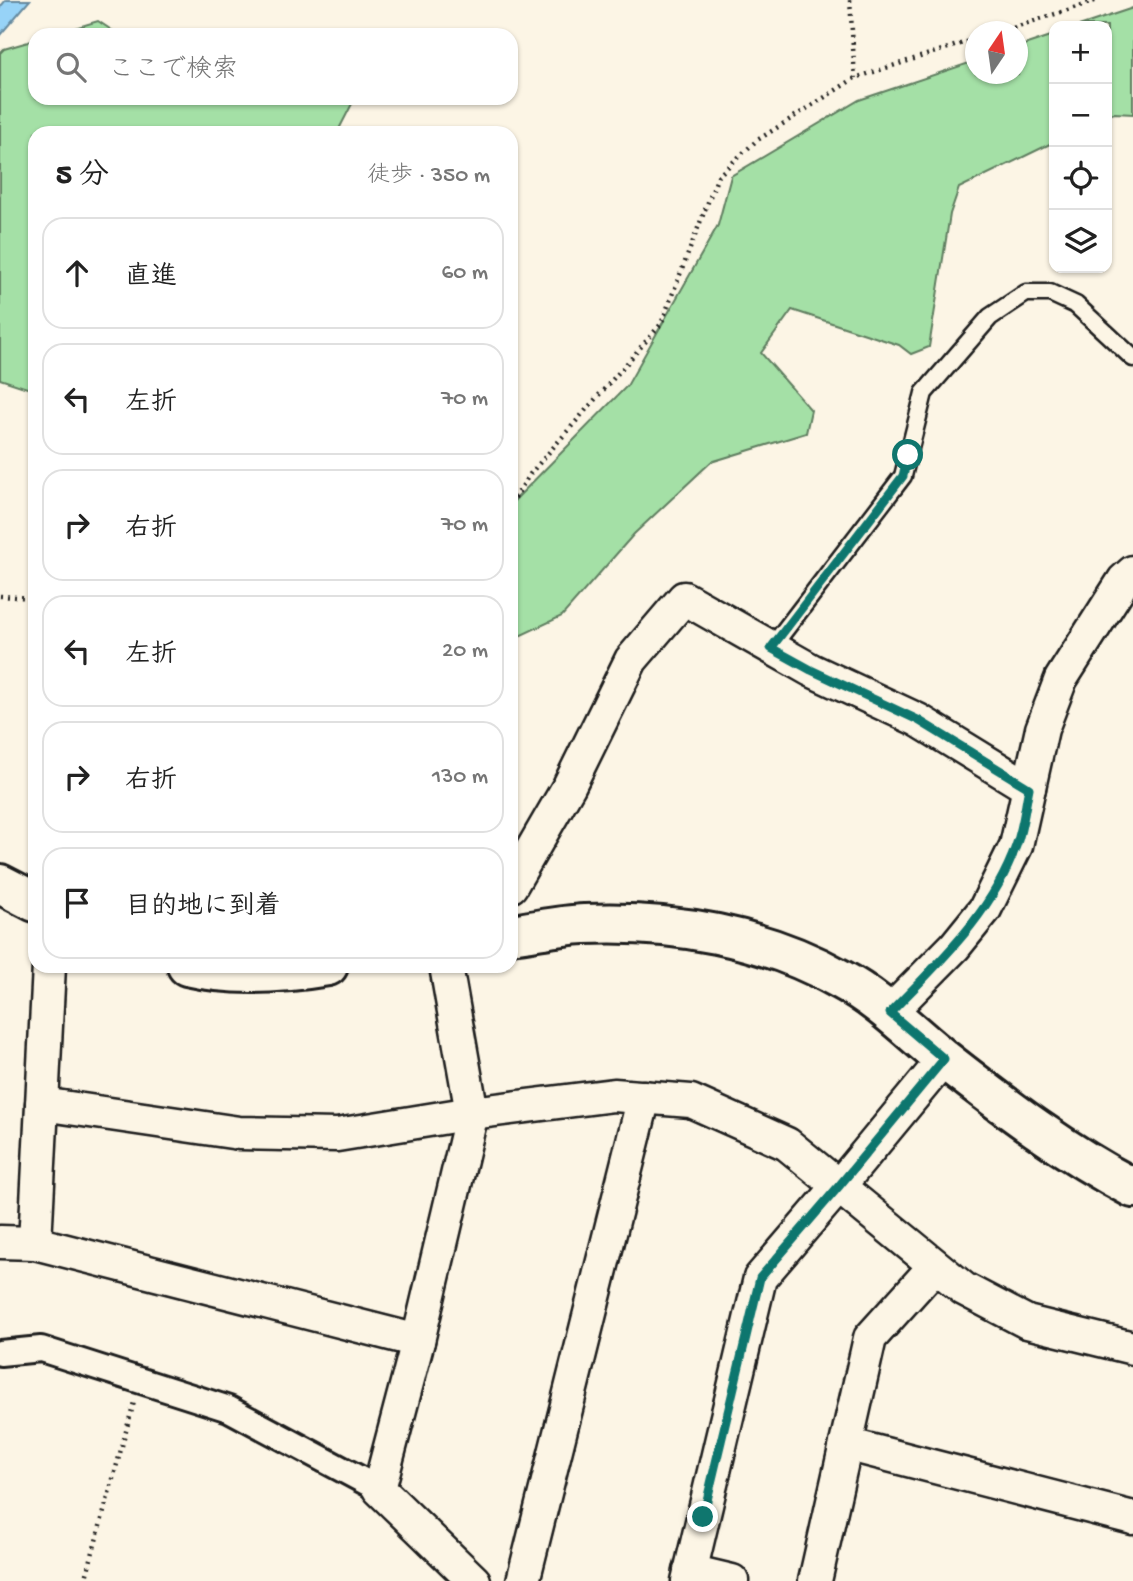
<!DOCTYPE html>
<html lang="ja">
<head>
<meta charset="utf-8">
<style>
  body { margin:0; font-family:"Gochi Hand","Klee One",sans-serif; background:#f6f6f6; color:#222 }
  .controls { position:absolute; right:21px; top:21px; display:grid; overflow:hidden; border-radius:14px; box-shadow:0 2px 5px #0004 }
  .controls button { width:63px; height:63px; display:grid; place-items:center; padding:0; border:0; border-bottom:2px solid #e0e0e0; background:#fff; color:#222; font:35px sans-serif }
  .compass { position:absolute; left:965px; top:21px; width:63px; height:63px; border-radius:50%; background:#fff; box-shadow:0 2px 5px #0004; rotate:13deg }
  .stop { position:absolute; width:21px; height:21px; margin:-16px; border:5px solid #0f766e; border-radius:50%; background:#fff }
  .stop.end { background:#0f766e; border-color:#fff; box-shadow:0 2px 7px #0008 }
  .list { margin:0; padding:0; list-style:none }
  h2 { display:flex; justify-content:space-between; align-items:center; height:91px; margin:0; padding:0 28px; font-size:30px }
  h2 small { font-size:23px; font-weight:400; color:#767676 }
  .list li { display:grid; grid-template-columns:46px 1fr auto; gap:21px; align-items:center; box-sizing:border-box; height:112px; margin:0 14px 14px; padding:0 14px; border:2px solid #e0e0e0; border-radius:21px }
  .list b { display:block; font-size:26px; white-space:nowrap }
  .list em { font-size:23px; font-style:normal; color:#767676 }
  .icon { flex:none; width:38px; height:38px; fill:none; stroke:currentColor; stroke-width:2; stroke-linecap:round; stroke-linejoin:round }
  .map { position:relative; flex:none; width:1133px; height:1581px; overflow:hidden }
  .search { position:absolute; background:#fff; box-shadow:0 2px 5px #0004; left:28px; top:28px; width:490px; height:77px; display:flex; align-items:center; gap:18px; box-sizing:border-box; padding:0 24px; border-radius:21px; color:#767676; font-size:26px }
  .panel { position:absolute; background:#fff; box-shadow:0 2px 5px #0004; left:28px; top:126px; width:490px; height:847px; border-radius:21px }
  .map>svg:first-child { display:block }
</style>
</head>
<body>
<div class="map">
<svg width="1133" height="1581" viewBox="0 0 1133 1581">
  <rect width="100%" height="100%" fill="#fcf5e5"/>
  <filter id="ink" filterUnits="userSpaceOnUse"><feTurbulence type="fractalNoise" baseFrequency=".0143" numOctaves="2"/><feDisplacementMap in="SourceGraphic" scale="14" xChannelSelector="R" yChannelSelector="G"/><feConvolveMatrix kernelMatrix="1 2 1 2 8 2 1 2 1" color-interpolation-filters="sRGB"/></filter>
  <g filter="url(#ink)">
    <!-- green -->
    <g fill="#a4e0a6" stroke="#607e61" stroke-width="2">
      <path d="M1133 8V114L1114 113 1107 116V26H1079Z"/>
      <path d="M98 21 119 35H51Z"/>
      <path d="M1054 35V142L959 188 950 214 929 347 911 354 899 345 792 310 761 353 811 410 806 433 711 462 634 534 562 616 511 640V504L627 386 718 225 731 176 859 100 975 61 976 74H1018V47Z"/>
      <path d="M35 40V98H355L337 133H35V386L30 389 0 379V53L4 49Z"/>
    </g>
    <!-- water -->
    <path fill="#97d3f7" stroke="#668a9f" stroke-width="2" d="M6 0H30L0 35V7Z"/>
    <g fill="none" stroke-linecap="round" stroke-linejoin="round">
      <!-- service casing -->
      <g stroke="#1c1c1c" stroke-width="21">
        <path id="service" d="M771 648 903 476 924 393 990 317 1026 293H1050L1076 305 1133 358"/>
      </g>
      <!-- pedestrian casing -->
      <g stroke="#1c1c1c" stroke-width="30">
        <path id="pedestrian" d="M0 1353 41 1349 229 1409 379 1489"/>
      </g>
      <!-- minor casing -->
      <g stroke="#1c1c1c" stroke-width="37">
        <g id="minor">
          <path d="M511 886 569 786 631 660 684 598 811 670 918 720 1029 788"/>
          <path d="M446 966 472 1113 418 1341 379 1489 474 1581"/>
          <path d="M890 1012 955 946 985 909 1016 846 1042 729 1061 679 1124 580 1133 572"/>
          <path d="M42 1104 239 1133 337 1135 472 1113 614 1095 691 1101 787 1144 964 1289 1027 1322 1133 1348"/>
          <path d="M0 1242 35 1243 418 1341"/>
          <path d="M35 1243 49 966"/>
          <path d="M846 1444 1133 1518"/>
          <path d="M690 1571 732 1581"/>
          <path d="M523 1581 644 1097"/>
          <path d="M688 1581 760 1278 839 1186 944 1059"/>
          <path d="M815 1581 870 1338 935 1266"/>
        </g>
      </g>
      <!-- tertiary casing -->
      <g stroke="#1c1c1c" stroke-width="44">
        <g id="tertiary">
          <path d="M0 884 35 902"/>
          <path d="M511 934C535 931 560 925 584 924 672 920 764 936 840 979 880 1000 910 1032 945 1060 1005 1107 1066 1153 1133 1188"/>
          <path d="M187 966C234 977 281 974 328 966"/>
        </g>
      </g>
      <!-- path -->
      <g stroke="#1c1c1c" stroke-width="4.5" stroke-dasharray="2 5" stroke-linecap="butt">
        <path d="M850 0 855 78"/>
        <path d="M1000 32 1098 0"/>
        <path d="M511 504 530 474 661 324 718 176 756 141 855 78 976 39"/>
        <path d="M0 596 35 598"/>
        <path d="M85 1581 134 1402"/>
      </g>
      <!-- service -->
      <use href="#service" stroke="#fcf5e5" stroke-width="16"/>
      <!-- pedestrian -->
      <use href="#pedestrian" stroke="#fcf5e5" stroke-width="24"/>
      <!-- minor -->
      <use href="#minor" stroke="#fcf5e5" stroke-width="32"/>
      <!-- tertiary -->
      <use href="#tertiary" stroke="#fcf5e5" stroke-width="38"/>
    </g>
  </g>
  <g fill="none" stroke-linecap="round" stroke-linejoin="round" filter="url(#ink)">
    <!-- route -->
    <path stroke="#0f766e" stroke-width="9" d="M703 1517 760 1278 839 1186 944 1059 890 1013C939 962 992 914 1016 846 1023 828 1025 807 1029 788L918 720 811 670 771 648 903 476 908 455"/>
  </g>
</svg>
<div class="controls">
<button>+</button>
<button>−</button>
<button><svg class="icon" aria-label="locate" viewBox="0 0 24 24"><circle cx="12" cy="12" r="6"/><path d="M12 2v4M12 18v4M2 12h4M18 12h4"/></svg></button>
<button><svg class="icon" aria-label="layers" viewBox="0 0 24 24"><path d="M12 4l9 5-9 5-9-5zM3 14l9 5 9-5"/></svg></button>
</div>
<svg class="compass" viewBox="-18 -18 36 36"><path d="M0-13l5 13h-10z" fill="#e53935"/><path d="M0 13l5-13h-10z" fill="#767676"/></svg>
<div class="stop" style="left:908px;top:455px"></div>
<div class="stop end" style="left:703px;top:1517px"></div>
<div class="search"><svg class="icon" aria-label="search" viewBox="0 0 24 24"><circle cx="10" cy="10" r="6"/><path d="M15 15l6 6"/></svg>ここで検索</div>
<section class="panel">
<h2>5 分<small>徒歩 · 350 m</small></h2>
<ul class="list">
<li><svg class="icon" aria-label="ahead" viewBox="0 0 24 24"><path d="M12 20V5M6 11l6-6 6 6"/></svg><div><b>直進</b></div><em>60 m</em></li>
<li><svg class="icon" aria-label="left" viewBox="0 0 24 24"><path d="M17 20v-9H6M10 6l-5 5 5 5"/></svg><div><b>左折</b></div><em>70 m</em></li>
<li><svg class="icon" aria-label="right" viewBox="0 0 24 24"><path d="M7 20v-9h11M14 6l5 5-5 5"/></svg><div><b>右折</b></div><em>70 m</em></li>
<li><svg class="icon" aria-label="left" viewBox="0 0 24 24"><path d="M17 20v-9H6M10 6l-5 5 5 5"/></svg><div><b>左折</b></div><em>20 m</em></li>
<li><svg class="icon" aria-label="right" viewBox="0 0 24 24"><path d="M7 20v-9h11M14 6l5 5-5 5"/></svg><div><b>右折</b></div><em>130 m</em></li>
<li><svg class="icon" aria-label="arrive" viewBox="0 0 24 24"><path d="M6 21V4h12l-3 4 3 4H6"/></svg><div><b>目的地に到着</b></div></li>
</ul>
</section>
</div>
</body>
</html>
